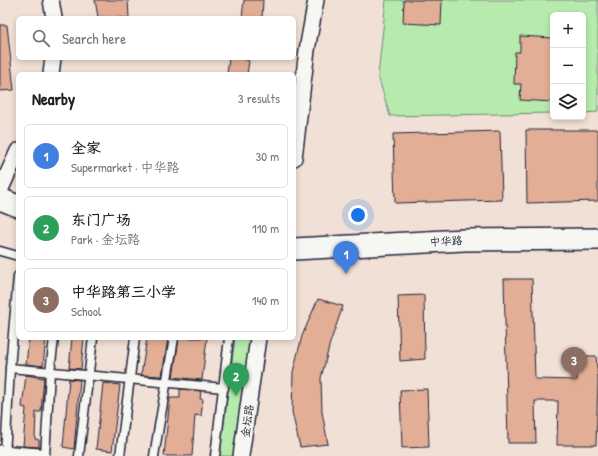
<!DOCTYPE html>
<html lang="en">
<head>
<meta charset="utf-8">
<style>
  body { margin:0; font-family:"Patrick Hand","LXGW WenKai TC",sans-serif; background:#f2f2f2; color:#222 }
  .controls { position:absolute; right:12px; top:12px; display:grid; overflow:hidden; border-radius:6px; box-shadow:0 2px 6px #0003 }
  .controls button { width:36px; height:36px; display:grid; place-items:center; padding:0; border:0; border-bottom:1px solid #e0e0e0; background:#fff; color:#222; font:20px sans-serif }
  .you { position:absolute; left:358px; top:215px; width:14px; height:14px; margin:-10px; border:3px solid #fff; border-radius:50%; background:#1a73e8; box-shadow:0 0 0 6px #1a73e833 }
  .badge { display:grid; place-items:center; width:26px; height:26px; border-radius:50%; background:#22223b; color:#fff; font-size:13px; font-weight:700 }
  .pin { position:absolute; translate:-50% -33px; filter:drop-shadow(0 1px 2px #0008) }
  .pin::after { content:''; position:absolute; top:21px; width:14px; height:12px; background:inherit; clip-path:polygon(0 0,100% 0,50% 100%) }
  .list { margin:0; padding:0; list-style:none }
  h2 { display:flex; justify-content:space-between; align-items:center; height:52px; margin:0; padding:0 16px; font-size:17px }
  h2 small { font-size:13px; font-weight:400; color:#767676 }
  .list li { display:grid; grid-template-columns:26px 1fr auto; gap:12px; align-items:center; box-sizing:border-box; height:64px; margin:0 8px 8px; padding:0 8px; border:1px solid #e0e0e0; border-radius:6px }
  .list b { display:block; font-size:15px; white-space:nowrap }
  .list p { margin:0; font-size:13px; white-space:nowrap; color:#767676 }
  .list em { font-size:13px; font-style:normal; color:#767676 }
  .icon { flex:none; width:22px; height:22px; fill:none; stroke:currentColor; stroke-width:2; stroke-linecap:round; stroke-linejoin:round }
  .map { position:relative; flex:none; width:598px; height:456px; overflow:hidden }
  .search { position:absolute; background:#fff; box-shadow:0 2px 6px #0003; left:16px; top:16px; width:280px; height:44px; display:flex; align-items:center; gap:10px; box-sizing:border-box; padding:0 14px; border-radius:6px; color:#767676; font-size:15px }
  .panel { position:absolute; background:#fff; box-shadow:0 2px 6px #0003; left:16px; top:72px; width:280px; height:268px; border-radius:6px }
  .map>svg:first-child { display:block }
</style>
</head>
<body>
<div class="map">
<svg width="598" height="456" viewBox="0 0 598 456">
  <rect width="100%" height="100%" fill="#f0e0d6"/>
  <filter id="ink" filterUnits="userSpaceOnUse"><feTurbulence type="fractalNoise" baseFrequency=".025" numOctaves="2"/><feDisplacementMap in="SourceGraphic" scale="8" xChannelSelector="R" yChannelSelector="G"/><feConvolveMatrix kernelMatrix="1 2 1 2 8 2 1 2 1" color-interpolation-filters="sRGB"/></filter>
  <g filter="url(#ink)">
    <!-- green -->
    <g fill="#b7ebad" stroke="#6c8674">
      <path d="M386 0H598V112L583 113V15H553V113L390 116 378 76Z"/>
      <path d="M235 338H252L234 456H220Z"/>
    </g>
    <!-- building -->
    <g fill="#e2ae96" stroke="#22223b">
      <path d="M95 0H128L129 18 98 17Z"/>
      <path d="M244 0H263L262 18H242Z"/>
      <path d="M404 0H442L441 25 403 23Z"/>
      <path d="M0 25H7L14 90 0 91Z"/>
      <path d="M520 36 553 38V102L520 100 521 84H514L515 52H520Z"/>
      <path d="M229 58H244V59L249 61 247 74H227Z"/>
      <path d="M526 130H598V201L527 203Z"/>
      <path d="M500 131 502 200 395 203 393 134Z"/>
      <path d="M504 279H532L535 379 577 380 576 356H596L598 379 596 445H557L558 401H535L536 443H508Z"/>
      <path d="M424 295 425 359 400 361 398 296Z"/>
      <path d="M318 299 343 306 330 343 321 378 322 412 328 444 300 447 292 412 293 372 302 336Z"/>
      <path d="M29 338H46L43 366 26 364Z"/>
      <path d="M72 338H84L81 369 69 368Z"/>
      <path d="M147 338H168L162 376 141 375Z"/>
      <path d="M179 338H207L202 380 173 377Z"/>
      <path d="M26 375 44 378 41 412H36L35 439 39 440V447L23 446 26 408 22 407Z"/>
      <path d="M69 379 80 380 74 449 63 447Z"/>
      <path d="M103 383 120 385 112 451 96 449Z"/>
      <path d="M180 389 201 391 200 399H203L201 416 195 415 192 456H164L170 398H180Z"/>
      <path d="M427 389 429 447 402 448 400 390Z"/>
    </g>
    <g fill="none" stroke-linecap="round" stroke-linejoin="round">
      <!-- lane casing -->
      <g stroke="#22223b" stroke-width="11">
        <g id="lane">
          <path d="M0 251 18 256"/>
          <path d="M10 368 224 388"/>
          <path d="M5 456 10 368 18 276"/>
          <path d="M45 456 50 372 54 338"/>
          <path d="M79 456 93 338"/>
          <path d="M120 456 135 338"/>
          <path d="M154 456 174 338"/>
          <path d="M215 456 229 338"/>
        </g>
      </g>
      <!-- street casing -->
      <g stroke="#22223b" stroke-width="18">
        <g id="street">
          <path d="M51 0 54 18"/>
          <path d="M51 74 53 58"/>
          <path d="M294 158 307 50 316 0"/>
          <path d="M0 191 18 151"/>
          <path d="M0 453 39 456"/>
          <path d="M241 456 258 338"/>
        </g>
      </g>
      <!-- secondary casing -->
      <g stroke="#22223b" stroke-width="24">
        <g id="secondary">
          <path d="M0 199 18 206"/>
          <path d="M294 249 464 240 598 239"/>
        </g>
      </g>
      <!-- lane -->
      <use href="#lane" stroke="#f6f6f2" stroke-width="8"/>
      <!-- street -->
      <use href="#street" stroke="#f6f6f2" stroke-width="15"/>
      <!-- secondary -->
      <use href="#secondary" stroke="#f6f6f2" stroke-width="21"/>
    </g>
  </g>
  <g text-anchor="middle" stroke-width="3.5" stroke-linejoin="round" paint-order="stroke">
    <!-- street labels -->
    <g font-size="11" fill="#22223b" stroke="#f6f6f2">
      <text transform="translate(446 241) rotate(-3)" y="4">中华路</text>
      <text transform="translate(247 421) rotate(-82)" y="4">金坛路</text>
    </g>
  </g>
</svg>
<div class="controls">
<button>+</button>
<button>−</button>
<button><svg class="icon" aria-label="layers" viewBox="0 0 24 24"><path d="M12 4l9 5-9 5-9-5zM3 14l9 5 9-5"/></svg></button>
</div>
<div class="you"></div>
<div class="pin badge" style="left:346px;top:274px;background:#3f7fe0">1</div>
<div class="pin badge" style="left:236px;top:396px;background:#2e9e5b">2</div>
<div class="pin badge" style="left:574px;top:380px;background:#8d6e63">3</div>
<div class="search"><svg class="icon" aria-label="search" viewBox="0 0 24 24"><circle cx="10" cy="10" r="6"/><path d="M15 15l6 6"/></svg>Search here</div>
<section class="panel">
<h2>Nearby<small>3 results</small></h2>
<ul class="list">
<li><span class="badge" style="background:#3f7fe0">1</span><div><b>全家</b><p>Supermarket · 中华路</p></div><em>30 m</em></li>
<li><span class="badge" style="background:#2e9e5b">2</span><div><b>东门广场</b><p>Park · 金坛路</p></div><em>110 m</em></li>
<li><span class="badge" style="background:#8d6e63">3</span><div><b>中华路第三小学</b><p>School</p></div><em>140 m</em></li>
</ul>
</section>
</div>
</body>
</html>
